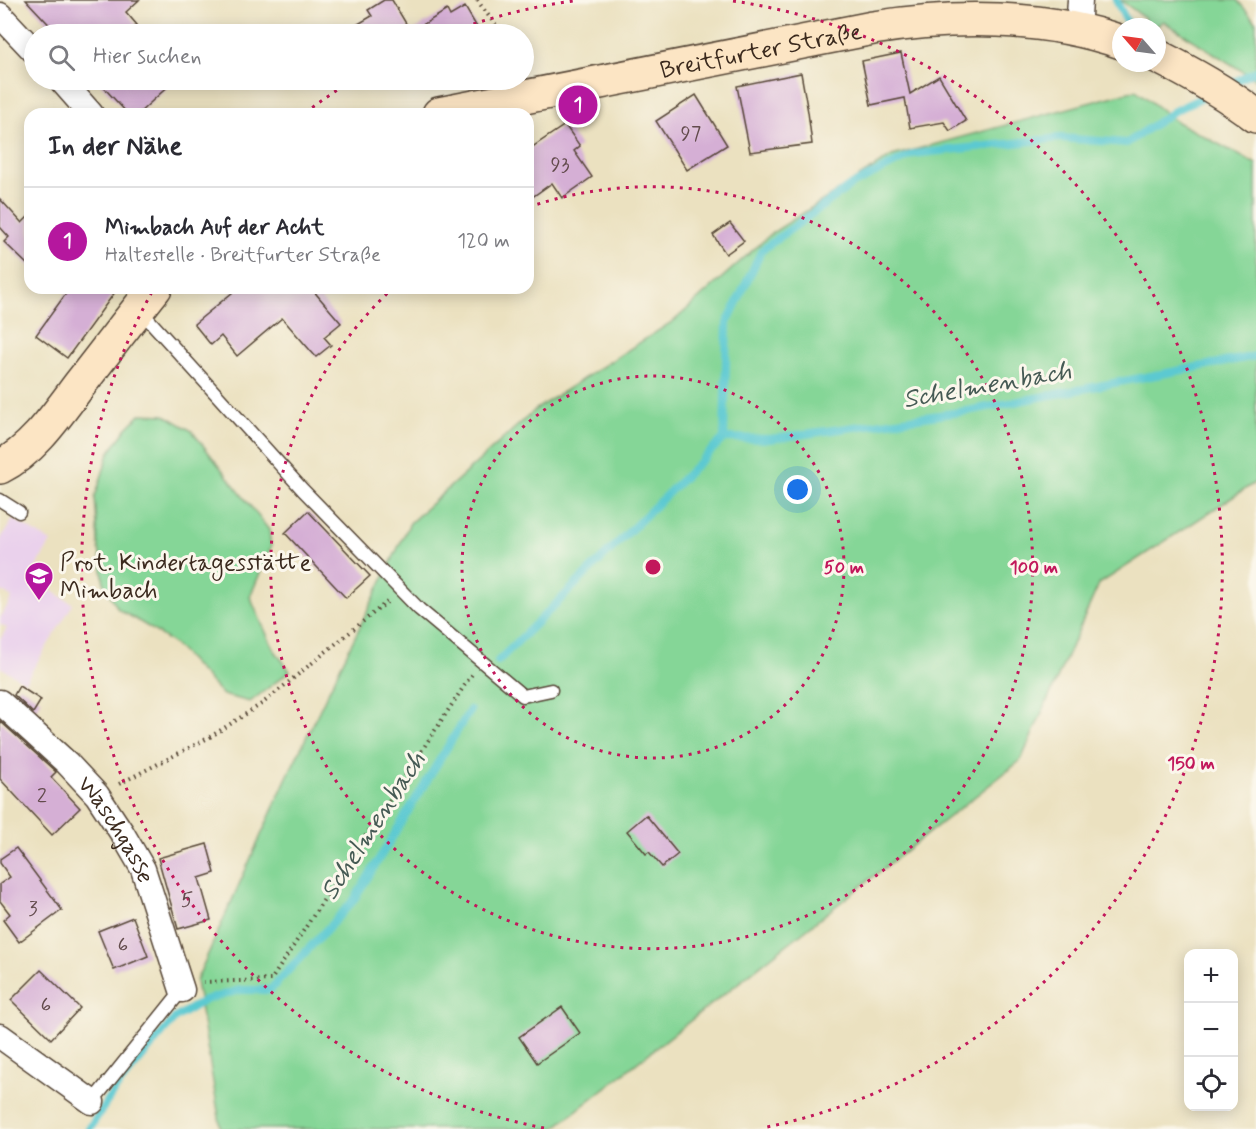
<!DOCTYPE html>
<html lang="de">
<head>
<meta charset="utf-8">
<style>
  body { margin:0; font-family:Mynerve,sans-serif; background:#f2f2f3; color:#2b2b33 }
  .controls { position:absolute; right:18px; bottom:18px; display:grid; overflow:hidden; border-radius:12px; box-shadow:0 3px 15px #0003 }
  .controls button { width:54px; height:54px; display:grid; place-items:center; padding:0; border:0; border-bottom:2px solid #e1e1e2; background:#fff; color:#2b2b33; font:30px sans-serif }
  .compass { position:absolute; left:1112px; top:18px; width:54px; height:54px; border-radius:50%; background:#fff; box-shadow:0 3px 15px #0003; rotate:298deg }
  .you { position:absolute; left:798px; top:490px; width:21px; height:21px; margin:-15px; border:4px solid #fff; border-radius:50%; background:#1a73e8; box-shadow:0 0 0 9px #1a73e833 }
  .badge { display:grid; place-items:center; width:39px; height:39px; border-radius:50%; background:#b5179e; color:#fff; font-size:20px; font-weight:700 }
  .pin { position:absolute; translate:-50% -50%; border:3px solid #fff; box-shadow:0 2px 6px #0006 }
  .list { margin:0; padding:0; list-style:none }
  h2 { display:flex; justify-content:space-between; align-items:center; height:78px; margin:0; padding:0 24px; font-size:26px }
  h2 small { font-size:20px; font-weight:400; color:#7c7c81 }
  .list li { display:grid; grid-template-columns:39px 1fr auto; gap:18px; align-items:center; box-sizing:border-box; height:108px; padding:0 24px; border-top:2px solid #e1e1e2 }
  .list b { display:block; font-size:22px; white-space:nowrap }
  .list p { margin:0; font-size:20px; white-space:nowrap; color:#7c7c81 }
  .list em { font-size:20px; font-style:normal; color:#7c7c81 }
  .icon { flex:none; width:33px; height:33px; fill:none; stroke:currentColor; stroke-width:2; stroke-linecap:round; stroke-linejoin:round }
  .map { position:relative; flex:none; width:1256px; height:1129px; overflow:hidden }
  .search { position:absolute; background:#fff; box-shadow:0 3px 15px #0003; left:24px; top:24px; width:510px; height:66px; display:flex; align-items:center; gap:15px; box-sizing:border-box; padding:0 21px; border-radius:33px; color:#7c7c81; font-size:22px }
  .panel { position:absolute; background:#fff; box-shadow:0 3px 15px #0003; left:24px; top:108px; width:510px; height:186px; border-radius:18px }
  .map>svg:first-child { display:block }
</style>
</head>
<body>
<div class="map">
<svg width="1256" height="1129" viewBox="0 0 1256 1129">
  <rect width="100%" height="100%" fill="#fbf7ec"/>
  <filter id="ink" filterUnits="userSpaceOnUse"><feTurbulence type="fractalNoise" baseFrequency=".0167" numOctaves="2"/><feDisplacementMap in="SourceGraphic" scale="12" xChannelSelector="R" yChannelSelector="G"/><feConvolveMatrix kernelMatrix="1 2 1 2 8 2 1 2 1" color-interpolation-filters="sRGB"/></filter>
  <filter id="wash" filterUnits="userSpaceOnUse"><feTurbulence type="fractalNoise" baseFrequency=".008" numOctaves="4" result="noise"/><feDisplacementMap in="SourceGraphic" scale="24" xChannelSelector="R" yChannelSelector="G"/><feGaussianBlur stdDeviation="1.35" result="paint"/><feColorMatrix in="noise" values="0 0 0 0 0 0 0 0 0 0 0 0 0 0 0 0 0 1.4 0 .05"/><feComposite in="paint" operator="in"/></filter>
  <g filter="url(#wash)">
    <rect width="100%" height="100%" fill="#ebe1c0"/>
    <!-- built -->
    <path fill="#ead1ec" d="M13 519 51 542 30 577 73 604 25 682 0 667V639L7 628 0 624V618L12 598 0 590V540Z"/>
    <!-- green -->
    <g fill="#85d697" stroke="#60805a" stroke-width="1.5">
      <path d="M1120 0H1237L1256 22V80L1163 21 1156 27H1143L1145 18Z"/>
      <path d="M1136 90 1177 122 1256 164V482L1099 584 1021 760 553 1129H221L196 981 287 777 410 523 536 409 675 320 772 233 892 156Z"/>
      <path d="M141 414 165 415 192 431 269 530 271 547 250 597 273 648 290 671 250 702 223 695 175 645 150 628 118 609 104 584 98 541 95 497 109 453 126 429Z"/>
    </g>
    <g fill="none" stroke-linecap="round" stroke-linejoin="round">
      <!-- stream -->
      <g stroke="#5cc9d1" stroke-width="8">
        <path d="M1116 0 1127 22"/>
        <path d="M1228 85 1256 71"/>
        <path d="M724 438 770 439 967 411 1256 356"/>
        <path d="M498 661 724 438 727 323 762 250 850 186 913 154 1060 138 1127 143 1174 111 1209 94"/>
        <path d="M89 1129 114 1091 175 1018 205 1000 240 990H270L354 900 470 710"/>
      </g>
    </g>
    <g id="blocks">
      <!-- building -->
      <g fill="#d5afd5">
        <path d="M26 0H139L126 12 137 25 126 34H58Z"/>
        <path d="M384 0H392L411 32 447 10 450 16 465 7 481 34H341L372 16 368 10Z"/>
        <path d="M901 53 910 94 939 76 966 121 950 131 944 122 910 128 905 98 871 105 862 61Z"/>
        <path d="M801 73 808 112 812 144 750 152 737 86Z"/>
        <path d="M97 80H175L138 114H128Z"/>
        <path d="M696 95 727 145 687 170 656 121Z"/>
        <path d="M565 125 580 146 574 151 592 177 562 198 552 183 528 200V150Z"/>
        <path d="M0 199 22 223 30 215V267L4 242 9 237 0 227Z"/>
        <path d="M730 223 744 241 726 254 713 235Z"/>
        <path d="M70 288H118L67 358 36 335Z"/>
        <path d="M238 288H311L341 323 324 337 331 345 316 357 282 318 237 356 221 336 211 345 194 324Z"/>
        <path d="M308 511 370 576 346 598 285 533Z"/>
        <path d="M19 686 41 700 33 713 14 695Z"/>
        <path d="M0 721 56 772 51 777 80 808 52 835 0 779Z"/>
        <path d="M646 815 678 854 662 867 649 852 646 854 627 831Z"/>
        <path d="M207 844 215 873 199 878 211 920 178 929 158 858Z"/>
        <path d="M16 848 62 910 19 942 3 920 10 914 0 901V884L10 877 0 863V859Z"/>
        <path d="M133 917 148 956 114 970 98 931Z"/>
        <path d="M41 970 80 1008 51 1039 11 1000Z"/>
        <path d="M562 1007 580 1033 537 1063 519 1037Z"/>
      </g>
    </g>
  </g>
  <g filter="url(#ink)">
    <use href="#blocks" fill-opacity="0" stroke="#554536" stroke-width="1.5"/>
    <g fill="none" stroke-linecap="round" stroke-linejoin="round">
      <!-- lane casing -->
      <g stroke="#554536" stroke-width="15">
        <g id="lane">
          <path d="M139 309 303 490 419 609 523 696 551 690"/>
          <path d="M0 500 19 512"/>
          <path d="M92 1102 182 990"/>
        </g>
      </g>
      <!-- street casing -->
      <g stroke="#554536" stroke-width="27">
        <g id="street">
          <path d="M0 15 34 51"/>
          <path d="M1078 31 1080 0"/>
          <path d="M61 80 91 114"/>
          <path id="s1" d="M0 702 67 763 97 795 122 833 143 869 182 990"/>
          <path d="M0 1036 92 1102"/>
        </g>
      </g>
      <!-- secondary casing -->
      <g stroke="#554536" stroke-width="36">
        <g id="secondary">
          <path d="M1157 56C1192 74 1225 92 1256 116"/>
          <path id="s2" d="M439 114 873 28C954 15 1043 15 1121 42"/>
          <path d="M0 467C34 450 58 413 80 384 105 352 130 319 155 288"/>
        </g>
      </g>
      <!-- path -->
      <g stroke="#554536" stroke-width="4" stroke-dasharray="1.5 4.5" stroke-linecap="butt">
        <path d="M477 0 502 34"/>
        <path d="M119 784 210 737 263 703 387 602"/>
        <path d="M203 982 271 980 472 674"/>
      </g>
      <!-- lane -->
      <use href="#lane" stroke="#fff" stroke-width="12"/>
      <!-- street -->
      <use href="#street" stroke="#fff" stroke-width="24"/>
      <!-- secondary -->
      <use href="#secondary" stroke="#fce5c4" stroke-width="33"/>
    </g>
  </g>
  <!-- distance rings -->
  <g fill="none" stroke="#c2185b" stroke-width="3" stroke-dasharray="3 6">
    <circle cx="653" cy="567" r="191"/>
    <path d="M529 207A381 381 0 1 1 393 288"/>
    <path d="M544 1128A572 572 0 0 1 153 290M305 113A572 572 0 0 1 350 82M448 33A572 572 0 0 1 573 1M733 1A572 572 0 0 1 762 1128"/>
  </g>
  <!-- icons -->
  <defs>
    <g id="school-pin" transform="scale(1.5)"><path d="M0 17L-7.5 6A9.5 9.5 0 1 1 7.5 6Z" fill="#b5179e" stroke="#fbf7ec"/><path d="M0-5L7-2L0 1L-7-2ZM-4 1L0 2.5L4 1V4Q0 6-4 4Z" fill="#fff"/></g>
  </defs>
  <g fill-rule="evenodd">
    <use href="#school-pin" x="39" y="576"/>
  </g>
  <g text-anchor="middle" stroke-width="6" stroke-linejoin="round" paint-order="stroke">
    <!-- number labels -->
    <g font-size="21" fill="#624b4c">
      <text x="691" y="140">97</text>
      <text x="560" y="171">93</text>
      <text x="42" y="802">2</text>
      <text x="187" y="906">5</text>
      <text x="33" y="915">3</text>
      <text x="123" y="951">6</text>
      <text x="46" y="1011">6</text>
    </g>
    <!-- street labels -->
    <g font-size="24" fill="#3b2a1e" stroke="#fbf7ec">
      <text dy="8" stroke="none"><textPath href="#s2" startOffset="328">Breitfurter Straße</textPath></text>
      <text dy="8" stroke="none"><textPath href="#s1" startOffset="174">Waschgasse</textPath></text>
    </g>
    <!-- poi labels -->
    <g font-size="24" fill="#3b2a1e" stroke="#fbf7ec" text-anchor="start">
      <text x="60" y="570">Prot. Kindertagesstätte<tspan x="60" dy="28">Mimbach</tspan></text>
    </g>
    <!-- water labels -->
    <g font-size="26" font-style="italic" fill="#455a54" stroke="#fbf7ec">
      <text transform="translate(987 384) rotate(-10)" y="9">Schelmenbach</text>
      <text transform="translate(372 825) rotate(-57)" y="9">Schelmenbach</text>
    </g>
  </g>
  <circle cx="653" cy="567" r="9" fill="#c2185b" stroke="#fbf7ec" stroke-width="3"/>
  <g font-size="18" text-anchor="middle" font-weight="bold" fill="#c2185b" stroke="#fbf7ec" stroke-width="6" stroke-linejoin="round" paint-order="stroke">
    <text x="844" y="573">50 m</text>
    <text x="1034" y="573">100 m</text>
    <text x="1191" y="769">150 m</text>
  </g>
</svg>
<div class="controls">
<button>+</button>
<button>−</button>
<button><svg class="icon" aria-label="locate" viewBox="0 0 24 24"><circle cx="12" cy="12" r="6"/><path d="M12 2v4M12 18v4M2 12h4M18 12h4"/></svg></button>
</div>
<svg class="compass" viewBox="-18 -18 36 36"><path d="M0-13l5 13h-10z" fill="#e53935"/><path d="M0 13l5-13h-10z" fill="#7c7c81"/></svg>
<div class="you"></div>
<div class="pin badge" style="left:578px;top:105px">1</div>
<div class="search"><svg class="icon" aria-label="search" viewBox="0 0 24 24"><circle cx="10" cy="10" r="6"/><path d="M15 15l6 6"/></svg>Hier suchen</div>
<section class="panel">
<h2>In der Nähe<small></small></h2>
<ul class="list">
<li><span class="badge">1</span><div><b>Mimbach Auf der Acht</b><p>Haltestelle · Breitfurter Straße</p></div><em>120 m</em></li>
</ul>
</section>
</div>
</body>
</html>
